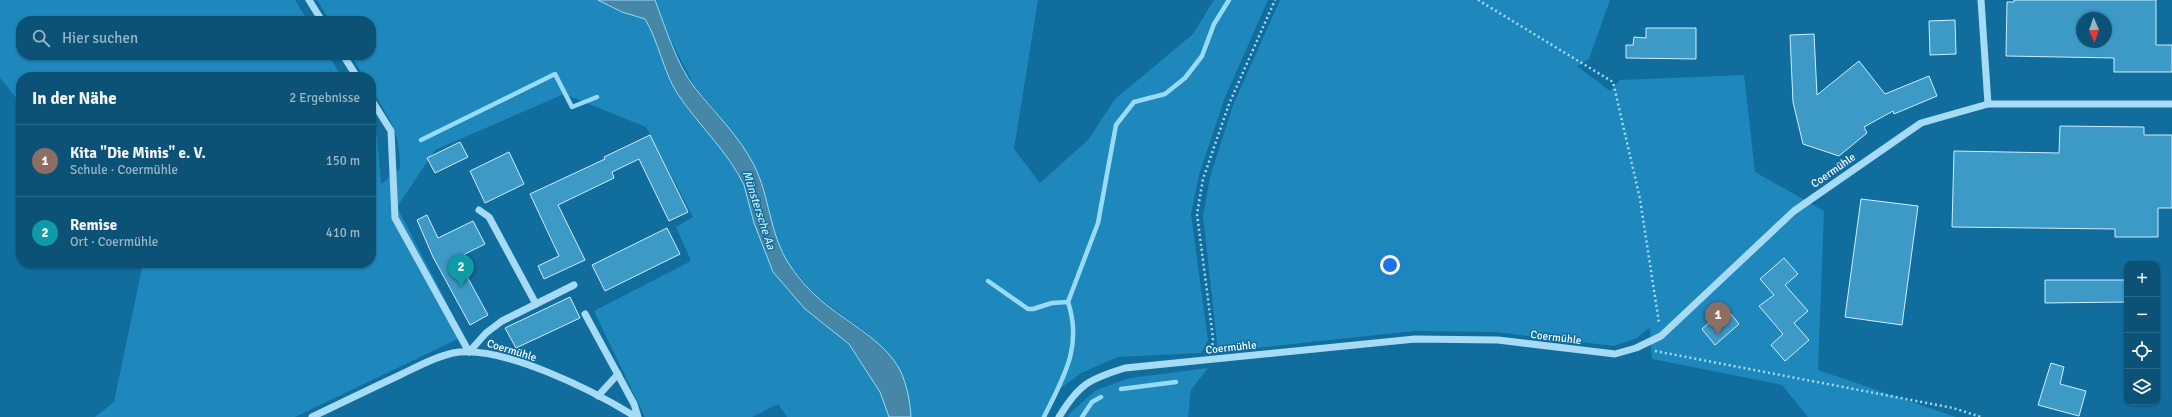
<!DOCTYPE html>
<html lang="de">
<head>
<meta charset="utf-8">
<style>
  body { margin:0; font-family:Signika,sans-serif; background:#15587b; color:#f1f3f6 }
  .controls { position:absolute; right:12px; bottom:12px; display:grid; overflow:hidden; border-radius:8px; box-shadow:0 1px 3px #0004 }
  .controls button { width:36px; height:36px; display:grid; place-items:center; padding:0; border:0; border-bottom:1px solid #2c6988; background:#0c5276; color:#f1f3f6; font:20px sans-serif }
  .compass { position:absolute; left:2076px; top:12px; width:36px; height:36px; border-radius:50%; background:#0c5276; box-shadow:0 1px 3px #0004; rotate:178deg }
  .you { position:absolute; left:1390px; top:265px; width:14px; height:14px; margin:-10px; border:3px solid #fff; border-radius:50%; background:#1a73e8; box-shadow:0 0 0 6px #1a73e833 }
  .badge { display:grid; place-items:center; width:26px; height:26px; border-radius:50%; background:#e69b98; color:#fff; font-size:13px; font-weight:700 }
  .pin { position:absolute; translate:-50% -33px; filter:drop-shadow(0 1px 2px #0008) }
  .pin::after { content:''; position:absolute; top:21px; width:14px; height:12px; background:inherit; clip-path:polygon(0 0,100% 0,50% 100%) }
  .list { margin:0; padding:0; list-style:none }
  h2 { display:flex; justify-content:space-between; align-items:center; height:52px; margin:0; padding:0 16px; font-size:17px }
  h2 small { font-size:13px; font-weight:400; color:#9ab6c5 }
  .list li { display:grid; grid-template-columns:26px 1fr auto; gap:12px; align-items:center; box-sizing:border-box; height:72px; padding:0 16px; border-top:1px solid #2c6988 }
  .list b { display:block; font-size:15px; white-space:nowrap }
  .list p { margin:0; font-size:13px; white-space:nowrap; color:#9ab6c5 }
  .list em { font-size:13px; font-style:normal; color:#9ab6c5 }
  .icon { flex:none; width:22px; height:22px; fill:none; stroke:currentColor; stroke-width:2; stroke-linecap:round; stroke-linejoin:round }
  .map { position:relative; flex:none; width:2172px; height:417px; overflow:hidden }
  .search { position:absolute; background:#0c5276; box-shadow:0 1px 3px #0004; left:16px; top:16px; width:360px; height:44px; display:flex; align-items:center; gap:10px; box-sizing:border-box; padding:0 14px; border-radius:16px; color:#9ab6c5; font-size:15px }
  .panel { position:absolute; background:#0c5276; box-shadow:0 1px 3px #0004; left:16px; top:72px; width:360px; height:196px; border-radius:16px }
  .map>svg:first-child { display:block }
</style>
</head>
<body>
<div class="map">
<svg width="2172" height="417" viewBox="0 0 2172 417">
  <rect width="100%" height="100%" fill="#106d9d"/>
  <!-- green -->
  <g fill="#1e87bb">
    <path d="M0 0H295L308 21H21V55H328L342 77H21V104L0 78Z"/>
    <path d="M317 0H598L622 12 645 19C659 42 663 71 677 93 698 125 727 150 744 185L754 223 773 272 805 309 849 344 880 392 889 417H787L778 404 752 417H645L594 311 691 261 676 227 693 217 646 127 564 94 435 150 397 207 464 336 295 417H95L114 402 143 263H371V125L377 136 381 184 400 169C400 150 398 134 388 117 381 103 371 93 371 77H364L351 55H371V21H330Z"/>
    <path d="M655 0H1038L1014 149 1040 183 1088 140 1115 99 1193 34 1214 0H1268L1224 100 1199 175 1191 214 1208 340 1201 353 1118 357 1081 373 1057 391 1046 417H911V408L894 362 866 332 819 299 789 265 773 232 755 167 747 153 713 108 695 87 669 37Z"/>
    <path d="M1280 0H1610L1589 59 1577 66 1610 91 1620 80 1744 75 1755 172 1824 211 1818 370 1956 417H1808L1782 385 1652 359 1650 327 1637 338 1614 346 1495 332 1414 331 1218 352 1203 216 1210 177 1233 105Z"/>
    <path d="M1208 368 1191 390 1188 417H1068L1070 413 1096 390 1130 378Z"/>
  </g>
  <!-- water -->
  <path fill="#4687a8" stroke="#97daf9" d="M598 0H655C666 29 676 63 695 88 715 113 739 136 754 165 770 197 769 233 789 264 800 281 816 298 833 310 856 327 886 344 900 370 907 385 910 401 911 417H889L880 392 849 344 805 309 773 272 754 223 744 185C727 150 698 125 677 93 663 71 659 42 645 19L622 12Z"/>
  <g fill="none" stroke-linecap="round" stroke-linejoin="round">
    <!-- stream -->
    <g stroke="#97daf9" stroke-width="4.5">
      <path d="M421 140 555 74 572 107 597 97"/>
      <path d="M988 281 1028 309H1033L1052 303 1068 302"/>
      <path d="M1121 389 1176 382"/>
      <path d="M1044 417C1063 378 1083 347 1068 302L1098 223 1116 125 1134 102 1165 94 1185 78 1202 56 1214 24 1229 0"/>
      <path d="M1082 417 1092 402 1101 397"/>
    </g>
  </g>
  <!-- building -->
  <g fill="#3d99c6" stroke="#ceeefe" fill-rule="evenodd">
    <path d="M2014 0H2156V45H2172V72H2114V58L2006 56 2007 2H2014ZM2082 18H2106V42H2082Z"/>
    <path d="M1955 20 1956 54 1930 55 1929 21Z"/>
    <path d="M1646 28H1696V59L1626 58V45H1633L1634 37 1646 38Z"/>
    <path d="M1814 34 1817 95 1859 61 1885 94 1929 76 1937 96 1894 114 1893 111 1864 127 1867 133 1839 156 1803 144 1793 102 1790 35Z"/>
    <path d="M2060 126 2144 127V135H2172V208H2158V237H2115V229L1952 227 1954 151 2059 153Z"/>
    <path d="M650 135 688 212 669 221 639 159 612 172 614 178 558 205 585 260 544 279 538 266 559 256 530 194 605 159 604 157Z"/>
    <path d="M460 142 468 157 435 173 427 158Z"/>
    <path d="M509 152 524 184 485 203 470 171Z"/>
    <path d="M1861 199 1918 206 1902 325 1845 317Z"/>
    <path d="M427 215 438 238 473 221 485 244 457 258 488 315 470 325 433 257 417 220Z"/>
    <path d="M667 228 680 254 605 291 592 265Z"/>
    <path d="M1784 258 1798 274 1785 285 1808 311 1794 323 1809 340 1785 361 1771 345 1783 334 1759 306 1774 295 1760 279Z"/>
    <path d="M2045 280H2125V302L2045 303Z"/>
    <path d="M570 297 580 318 516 348 505 328Z"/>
    <path d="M1726 308 1739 324 1715 345 1702 329Z"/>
    <path d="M2051 363 2064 367 2060 384 2086 391 2079 416 2038 405Z"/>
  </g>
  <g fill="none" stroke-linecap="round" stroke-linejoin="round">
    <!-- path -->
    <g stroke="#a5dbf5" stroke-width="2.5" stroke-dasharray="2 3" stroke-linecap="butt">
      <path d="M1478 0 1613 82 1640 199 1659 323"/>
      <path d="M1212 350 1213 338 1197 214 1203 179 1229 104 1275 0"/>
      <path d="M1655 351 1953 408 1981 417"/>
    </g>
    <!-- minor -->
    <g stroke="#a5dbf5" stroke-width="7">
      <path d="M309 0 322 21"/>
      <path d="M1981 0 1988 104"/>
      <path d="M343 55 357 77"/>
      <path d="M371 99 391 131 395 218 469 352 486 333 502 321 574 285"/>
      <path d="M479 210 489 217 536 304"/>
      <path d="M585 314 634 404 638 417"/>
      <path d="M598 396 618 374"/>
      <path d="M312 417C341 403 370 389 400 375 417 367 434 357 453 353 502 344 594 391 636 417"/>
      <path d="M1059 417C1079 384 1089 379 1125 368L1415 339 1498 340 1615 354 1636 348 1661 336 1794 211 1921 123 1988 104H2172"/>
    </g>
  </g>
  <g text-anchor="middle" stroke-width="3" stroke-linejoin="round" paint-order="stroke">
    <!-- street labels -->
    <g font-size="11" fill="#fff" stroke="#106d9d">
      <text transform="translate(1833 170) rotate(-35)" y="4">Coermühle</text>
      <text transform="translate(1556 337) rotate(7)" y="4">Coermühle</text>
      <text transform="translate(1231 347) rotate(-6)" y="4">Coermühle</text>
      <text transform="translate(512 350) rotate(17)" y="4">Coermühle</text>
    </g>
    <!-- water labels -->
    <g font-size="12" font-style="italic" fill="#c5ebfc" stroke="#106d9d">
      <text transform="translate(759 210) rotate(72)" y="4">Münstersche Aa</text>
    </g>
  </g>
</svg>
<div class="controls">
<button>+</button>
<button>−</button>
<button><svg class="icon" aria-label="locate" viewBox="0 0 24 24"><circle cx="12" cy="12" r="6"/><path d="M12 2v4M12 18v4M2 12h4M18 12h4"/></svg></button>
<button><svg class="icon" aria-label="layers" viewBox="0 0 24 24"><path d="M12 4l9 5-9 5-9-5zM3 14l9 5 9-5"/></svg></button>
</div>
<svg class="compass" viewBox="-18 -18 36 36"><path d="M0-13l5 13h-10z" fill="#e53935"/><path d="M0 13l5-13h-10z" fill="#9ab6c5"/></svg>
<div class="you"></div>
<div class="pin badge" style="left:1718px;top:335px;background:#8d6e63">1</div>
<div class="pin badge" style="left:461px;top:287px;background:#0f9aa8">2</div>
<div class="search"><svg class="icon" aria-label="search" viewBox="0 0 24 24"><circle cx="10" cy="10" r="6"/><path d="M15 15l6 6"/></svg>Hier suchen</div>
<section class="panel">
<h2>In der Nähe<small>2 Ergebnisse</small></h2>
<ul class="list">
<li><span class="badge" style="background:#8d6e63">1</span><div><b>Kita &quot;Die Minis&quot; e. V.</b><p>Schule · Coermühle</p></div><em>150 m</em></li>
<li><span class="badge" style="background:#0f9aa8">2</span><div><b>Remise</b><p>Ort · Coermühle</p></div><em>410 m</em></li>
</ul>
</section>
</div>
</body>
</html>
